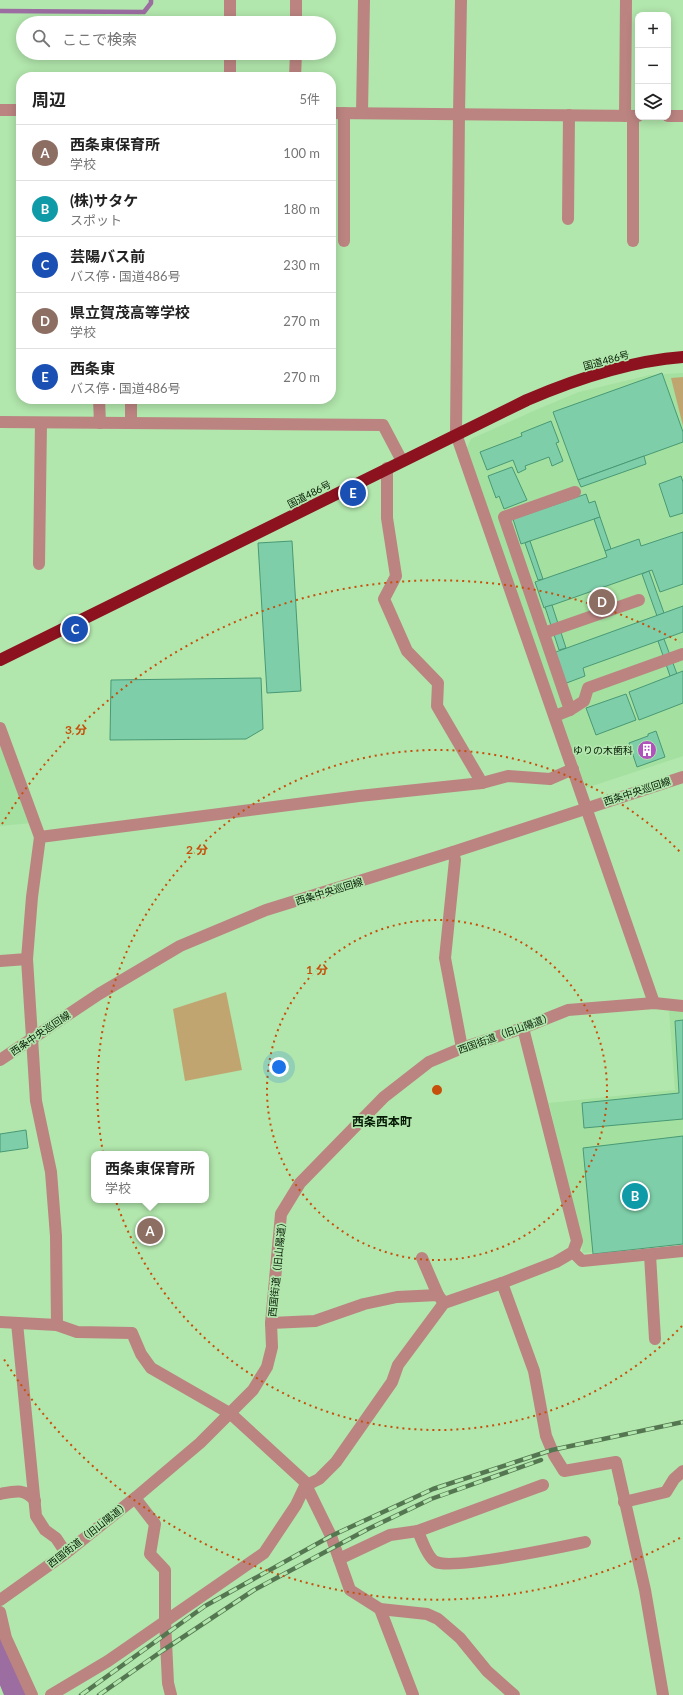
<!DOCTYPE html>
<html lang="ja">
<head>
<meta charset="utf-8">
<style>
  body { margin:0; font-family:Lato,"Noto Sans JP",sans-serif; background:#f2f2f2; color:#222 }
  .controls { position:absolute; right:12px; top:12px; display:grid; overflow:hidden; border-radius:8px; box-shadow:0 2px 10px #0003 }
  .controls button { width:36px; height:36px; display:grid; place-items:center; padding:0; border:0; border-bottom:1px solid #e0e0e0; background:#fff; color:#222; font:20px sans-serif }
  .you { position:absolute; left:279px; top:1067px; width:14px; height:14px; margin:-10px; border:3px solid #fff; border-radius:50%; background:#1a73e8; box-shadow:0 0 0 6px #1a73e833 }
  .badge { display:grid; place-items:center; width:26px; height:26px; border-radius:50%; background:#ea580c; color:#fff; font-size:13px; font-weight:700 }
  .pin { position:absolute; translate:-50% -50%; border:2px solid #fff; box-shadow:0 1px 4px #0006 }
  .popup { position:absolute; left:91px; top:1151px; width:118px; height:52px; box-sizing:border-box; display:grid; place-content:center; border-radius:8px; background:#fff; filter:drop-shadow(0 1px 3px #0005); font-size:13px; white-space:nowrap; color:#767676 }
  .popup b { font-size:15px; color:#222 }
  .popup::after { content:''; position:absolute; left:50%; top:100%; margin-left:-8px; border:8px solid transparent; border-top-color:#fff }
  .list { margin:0; padding:0; list-style:none }
  h2 { display:flex; justify-content:space-between; align-items:center; height:52px; margin:0; padding:0 16px; font-size:17px }
  h2 small { font-size:13px; font-weight:400; color:#767676 }
  .list li { display:grid; grid-template-columns:26px 1fr auto; gap:12px; align-items:center; box-sizing:border-box; height:56px; padding:0 16px; border-top:1px solid #e0e0e0 }
  .list b { display:block; font-size:15px; white-space:nowrap }
  .list p { margin:0; font-size:13px; white-space:nowrap; color:#767676 }
  .list em { font-size:13px; font-style:normal; color:#767676 }
  .icon { flex:none; width:22px; height:22px; fill:none; stroke:currentColor; stroke-width:2; stroke-linecap:round; stroke-linejoin:round }
  .map { position:relative; flex:none; width:683px; height:1695px; overflow:hidden }
  .search { position:absolute; background:#fff; box-shadow:0 2px 10px #0003; left:16px; top:16px; width:320px; height:44px; display:flex; align-items:center; gap:10px; box-sizing:border-box; padding:0 14px; border-radius:22px; color:#767676; font-size:15px }
  .panel { position:absolute; background:#fff; box-shadow:0 2px 10px #0003; left:16px; top:72px; width:320px; height:332px; border-radius:16px }
  .map>svg:first-child { display:block }
</style>
</head>
<body>
<div class="map">
<svg width="683" height="1695" viewBox="0 0 683 1695">
  <rect width="100%" height="100%" fill="#b1e6ac"/>
  <!-- built -->
  <g fill="#a4e09f">
    <path d="M683 373V756L586 788 466 450 471 439 538 409 579 392 650 375Z"/>
    <path d="M0 740 31 823 0 826Z"/>
    <path d="M669 1010H683V1243L583 1253 549 1103 675 1090Z"/>
  </g>
  <!-- green -->
  <g fill="#c1a571">
    <path d="M683 377V426L671 378Z"/>
    <path d="M226 992 242 1070 185 1081 173 1009Z"/>
  </g>
  <g fill="none" stroke-linecap="round" stroke-linejoin="round">
    <!-- stream -->
    <path stroke="#9b6da1" stroke-width="4.5" d="M0 11 144 12 151 3V0"/>
    <!-- river -->
    <path stroke="#9b6da1" stroke-width="26" d="M0 1651 18 1695"/>
  </g>
  <!-- building -->
  <g fill="#7ecfa9" stroke="#489975">
    <path d="M662 373 683 432V442L578 480 553 412Z"/>
    <path d="M551 421 559 442 556 443 563 461 552 466 549 457 525 466 526 469 518 473 513 460 487 470 480 452 522 436 521 433Z"/>
    <path d="M644 456 646 464 581 487 578 480Z"/>
    <path d="M512 467 527 500 504 509 499 496 496 498 488 476Z"/>
    <path d="M681 476 683 482V513L670 517 659 484Z"/>
    <path d="M586 494 589 503 595 501 600 517 521 544 513 519Z"/>
    <path d="M600 517 611 549 605 551 594 519Z"/>
    <path d="M683 532V584L660 592 652 570 544 608 535 582 607 557 605 551 639 539 641 546Z"/>
    <path d="M292 541 301 691 267 693 258 543Z"/>
    <path d="M530 541 543 579 538 580 525 543Z"/>
    <path d="M649 571 664 613 657 616 642 574Z"/>
    <path d="M552 605 566 648 559 650 545 607Z"/>
    <path d="M683 606V632L583 668 585 676 564 684 553 653Z"/>
    <path d="M664 639 677 674 670 676 658 641Z"/>
    <path d="M683 671V703L639 720 629 692Z"/>
    <path d="M261 678 263 729 246 739 110 740 111 680Z"/>
    <path d="M626 694 636 720 596 735 586 708Z"/>
    <path d="M656 731 665 757 637 767 629 743 648 736V734Z"/>
    <path d="M683 1020V1119L584 1128 582 1103 679 1093 675 1021Z"/>
    <path d="M26 1130 28 1148 0 1152V1134Z"/>
    <path d="M683 1136V1244L593 1254 583 1148Z"/>
  </g>
  <g fill="none" stroke-linecap="round" stroke-linejoin="round">
    <!-- minor -->
    <g stroke="#bb8481" stroke-width="12">
      <path d="M230 0V23"/>
      <path d="M461 0 459 114 456 434 654 1003"/>
      <path d="M296 23V0"/>
      <path d="M230 53V77"/>
      <path d="M295 77 296 53"/>
      <path d="M0 110H21"/>
      <path d="M331 113 638 116"/>
      <path d="M362 113 364 0"/>
      <path d="M625 116 626 0"/>
      <path d="M668 116H683"/>
      <path d="M568 219 569 115"/>
      <path d="M344 241V113"/>
      <path d="M633 241V116"/>
      <path d="M99 399 100 423"/>
      <path d="M131 399V423"/>
      <path d="M0 422 383 425 402 461"/>
      <path d="M387 468V518L396 576 384 599 407 651 438 683 437 706 482 783"/>
      <path d="M39 564 41 423"/>
      <path d="M544 633 639 600"/>
      <path d="M570 710 584 701 588 688 683 654"/>
      <path d="M555 716 570 710 504 517 575 492"/>
      <path d="M0 728 40 837"/>
      <path d="M453 852 455 860 445 958 462 1048"/>
      <path d="M0 961 27 959"/>
      <path d="M0 1060 99 994 180 946 266 910 453 852 683 777"/>
      <path d="M573 1252 582 1261 683 1251"/>
      <path d="M650 1255 655 1339"/>
      <path d="M422 1258 438 1295"/>
      <path d="M502 1283 534 1371 546 1436 554 1455 564 1471 616 1462 645 1590 663 1695"/>
      <path d="M0 1322 57 1325 77 1332 132 1333 141 1354 151 1368 231 1414 304 1481 331 1536 350 1590 380 1609 427 1614 438 1619 460 1638 487 1671 514 1695"/>
      <path d="M17 1323 36 1516 45 1530 56 1538 66 1553"/>
      <path d="M271 1323 315 1321 364 1304 397 1297 438 1295 444 1303"/>
      <path d="M57 1325 56 1236 51 1172 36 1101 27 959 32 897 40 837 359 796 482 783 508 776 550 779 573 769"/>
      <path d="M0 1494C15 1491 25 1488 35 1501"/>
      <path d="M135 1498 155 1524 150 1554 165 1570V1621L168 1683 171 1695"/>
      <path d="M624 1502 666 1492 674 1479 683 1471"/>
      <path d="M418 1531 543 1485"/>
      <path d="M339 1559 390 1535 418 1531C421 1539 429 1559 436 1562 453 1570 561 1547 585 1542"/>
      <path d="M0 1600 66 1553 135 1498 200 1443 253 1390 267 1367 272 1347 271 1323 281 1214 300 1183 384 1097 429 1062 462 1048 523 1028 568 1010 654 1003 683 1006"/>
      <path d="M380 1609 413 1695"/>
      <path d="M0 1612 6 1638 32 1695"/>
      <path d="M51 1695 108 1661 264 1553 296 1505 305 1486 319 1479 336 1462 392 1382 398 1365 444 1303 502 1283 556 1262 573 1252 577 1241 523 1028"/>
    </g>
    <!-- highway -->
    <path stroke="#8c1220" stroke-width="12" d="M0 660 527 400C576 379 629 361 683 357"/>
    <!-- rail casing -->
    <g stroke="#547751" stroke-width="4.5">
      <g id="rail">
        <path d="M81 1695 205 1606 331 1536 433 1489 552 1450 683 1422"/>
        <path d="M99 1695 162 1651 254 1590 368 1529 431 1499 541 1460"/>
      </g>
    </g>
    <!-- rail -->
    <use href="#rail" stroke="#b1e6ac" stroke-width="3" stroke-dasharray="9" stroke-linecap="butt"/>
  </g>
  <!-- distance rings -->
  <g fill="none" stroke="#c6500b" stroke-width="2" stroke-dasharray="2 4">
    <circle cx="437" cy="1090" r="170"/>
    <path d="M682 1326A340 340 0 1 1 682 854"/>
    <path d="M680 1538A510 510 0 0 1 2 1356M2 824A510 510 0 0 1 680 642"/>
  </g>
  <!-- icons -->
  <defs>
    <g id="building-disc" transform="scale(1)"><circle r="9.5" fill="#b053bd" stroke="#b1e6ac"/><path d="M-4-6H4V6H1V3H-1V6H-4ZM-2.5-4.3h1.7v1.8h-1.7ZM.8-4.3h1.7v1.8H.8ZM-2.5-1h1.7V.8h-1.7ZM.8-1h1.7V.8H.8Z" fill="#fff"/></g>
  </defs>
  <g fill-rule="evenodd">
    <use href="#building-disc" x="647" y="750"/>
  </g>
  <g text-anchor="middle" stroke-width="3.5" stroke-linejoin="round" paint-order="stroke">
    <!-- street labels -->
    <g font-size="10" fill="#061a05" stroke="#b1e6ac">
      <text transform="translate(606 360) rotate(-15)" y="4">国道486号</text>
      <text transform="translate(309 494) rotate(-27)" y="4">国道486号</text>
      <text transform="translate(637 791) rotate(-18)" y="4">西条中央巡回線</text>
      <text transform="translate(329 891) rotate(-17)" y="4">西条中央巡回線</text>
      <text transform="translate(40 1033) rotate(-34)" y="4">西条中央巡回線</text>
      <text transform="translate(505 1033) rotate(-20)" y="4">西国街道（旧山陽道）</text>
      <text transform="translate(277 1267) rotate(-84)" y="4">西国街道（旧山陽道）</text>
      <text transform="translate(88 1534) rotate(-38)" y="4">西国街道（旧山陽道）</text>
    </g>
    <!-- poi labels -->
    <g font-size="10" fill="#061a05" stroke="#b1e6ac" text-anchor="end">
      <text x="633" y="754">ゆりの木歯科</text>
    </g>
    <!-- quarter labels -->
    <g font-size="12" font-weight="bold" fill="#061a05" stroke="#b1e6ac">
      <text x="382" y="1126">西条西本町</text>
    </g>
  </g>
  <circle cx="437" cy="1090" r="6" fill="#c6500b" stroke="#b1e6ac" stroke-width="2"/>
  <g font-size="12" text-anchor="middle" font-weight="bold" fill="#c6500b" stroke="#b1e6ac" stroke-width="3.5" stroke-linejoin="round" paint-order="stroke">
    <text x="76" y="734">3 分</text>
    <text x="197" y="854">2 分</text>
    <text x="317" y="974">1 分</text>
  </g>
</svg>
<div class="controls">
<button>+</button>
<button>−</button>
<button><svg class="icon" aria-label="layers" viewBox="0 0 24 24"><path d="M12 4l9 5-9 5-9-5zM3 14l9 5 9-5"/></svg></button>
</div>
<div class="you"></div>
<div class="pin badge" style="left:150px;top:1231px;background:#8d6e63">A</div>
<div class="popup"><b>西条東保育所</b>学校</div>
<div class="pin badge" style="left:635px;top:1196px;background:#0f9aa8">B</div>
<div class="pin badge" style="left:75px;top:629px;background:#1a4fb4">C</div>
<div class="pin badge" style="left:602px;top:602px;background:#8d6e63">D</div>
<div class="pin badge" style="left:353px;top:493px;background:#1a4fb4">E</div>
<div class="search"><svg class="icon" aria-label="search" viewBox="0 0 24 24"><circle cx="10" cy="10" r="6"/><path d="M15 15l6 6"/></svg>ここで検索</div>
<section class="panel">
<h2>周辺<small>5件</small></h2>
<ul class="list">
<li><span class="badge" style="background:#8d6e63">A</span><div><b>西条東保育所</b><p>学校</p></div><em>100 m</em></li>
<li><span class="badge" style="background:#0f9aa8">B</span><div><b>(株)サタケ</b><p>スポット</p></div><em>180 m</em></li>
<li><span class="badge" style="background:#1a4fb4">C</span><div><b>芸陽バス前</b><p>バス停 · 国道486号</p></div><em>230 m</em></li>
<li><span class="badge" style="background:#8d6e63">D</span><div><b>県立賀茂高等学校</b><p>学校</p></div><em>270 m</em></li>
<li><span class="badge" style="background:#1a4fb4">E</span><div><b>西条東</b><p>バス停 · 国道486号</p></div><em>270 m</em></li>
</ul>
</section>
</div>
</body>
</html>
